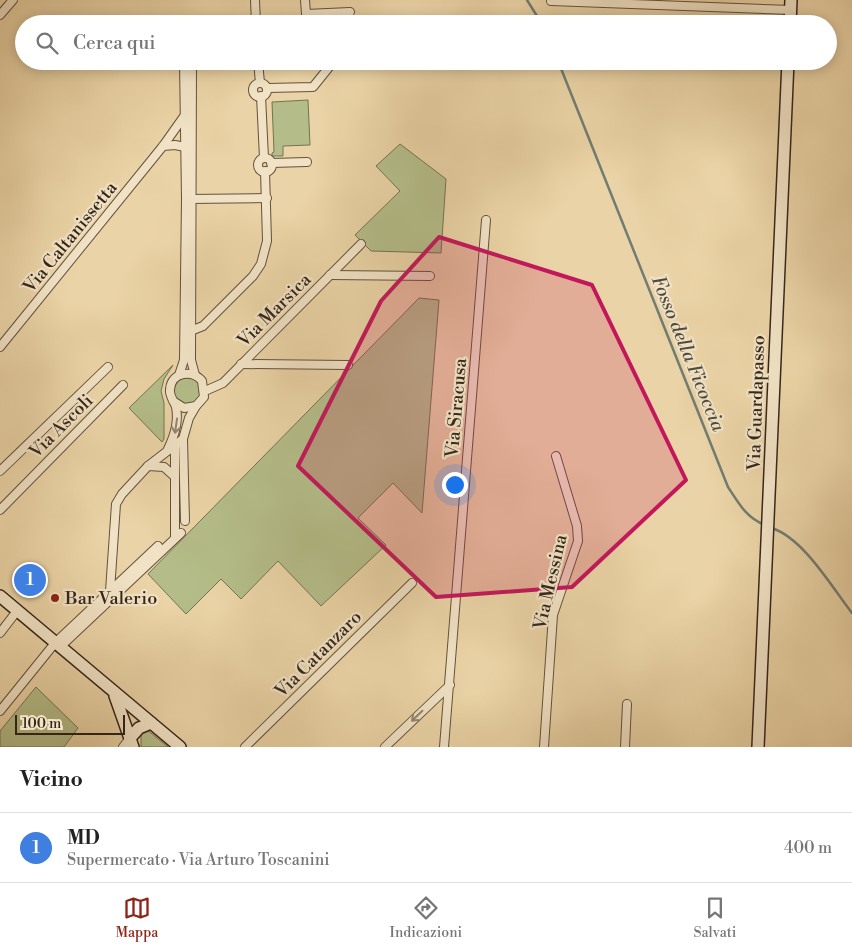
<!DOCTYPE html>
<html lang="it">
<head>
<meta charset="utf-8">
<style>
  body { margin:0; font-family:"Libre Bodoni",serif; background:#f6f6f6; color:#222 }
  .scale { position:absolute; left:15px; bottom:12px; width:110px; box-sizing:border-box; padding-left:5px; border:2px solid #35261a; border-top:0; font-size:14px; line-height:18px; white-space:nowrap; color:#35261a; -webkit-text-stroke:4px #f1e2c5; paint-order:stroke }
  .you { position:absolute; left:454px; top:484px; width:18px; height:18px; margin:-12px; border:4px solid #fff; border-radius:50%; background:#1a73e8; box-shadow:0 0 0 8px #1a73e833 }
  .badge { display:grid; place-items:center; width:32px; height:32px; border-radius:50%; background:#8f2418; color:#fff; font-size:16px; font-weight:700 }
  .pin { position:absolute; translate:-50% -50%; border:2px solid #fff; box-shadow:0 1px 5px #0006 }
  .list { margin:0; padding:0; list-style:none }
  h2 { display:flex; justify-content:space-between; align-items:center; height:65px; margin:0; padding:0 20px; font-size:21px }
  h2 small { font-size:16px; font-weight:400; color:#767676 }
  .list li { display:grid; grid-template-columns:32px 1fr auto; gap:15px; align-items:center; box-sizing:border-box; height:70px; padding:0 20px; border-top:1px solid #e0e0e0 }
  .list b { display:block; font-size:19px; white-space:nowrap }
  .list p { margin:0; font-size:16px; white-space:nowrap; color:#767676 }
  .list em { font-size:16px; font-style:normal; color:#767676 }
  .icon { flex:none; width:28px; height:28px; fill:none; stroke:currentColor; stroke-width:2; stroke-linecap:round; stroke-linejoin:round }
  .map { position:relative; flex:none; width:852px; height:747px; overflow:hidden }
  .search { position:absolute; background:#fff; box-shadow:0 2px 12px #0003; left:15px; right:15px; top:15px; height:55px; display:flex; align-items:center; gap:12px; box-sizing:border-box; padding:0 18px; border-radius:28px; color:#767676; font-size:19px }
  .sheet { height:135px; background:#fff }
  nav { display:flex; justify-content:space-around; align-items:center; box-sizing:border-box; height:70px; border-top:1px solid #e0e0e0; background:#fff; font-size:14px; color:#767676 }
  nav a { display:grid; justify-items:center; gap:2px }
  nav .on { color:#8f2418 }
  .map>svg:first-child { display:block }
</style>
</head>
<body>
<div class="map">
<svg width="852" height="747" viewBox="0 0 852 747">
  <rect width="100%" height="100%" fill="#ead3a6"/>
  <filter id="stains"><feTurbulence type="fractalNoise" baseFrequency=".004" numOctaves="4"/><feColorMatrix values="0 0 0 0 .2 0 0 0 0 .09 0 0 0 0 .02 0 0 0 .5 -.17"/></filter>
  <radialGradient id="worn" r=".72"><stop offset=".6" stop-color="#630" stop-opacity="0"/><stop offset="1" stop-color="#630" stop-opacity=".3"/></radialGradient>
  <!-- green -->
  <g fill="#b4bd89" stroke="#747252">
    <path d="M308 100 310 145 283 146V156H272V153L274 152 272 102Z"/>
    <path d="M400 144 446 179 441 253 371 251 355 235 400 191 376 166Z"/>
    <path d="M419 298 439 300 422 513 393 483 358 518 386 545 321 606 278 561 241 599 221 579 186 614 148 574Z"/>
    <path d="M173 365 164 379 161 391 164 403V439L162 442 129 408Z"/>
    <circle cx="187" cy="390" r="14"/>
    <path d="M36 687 78 728 64 747H0V731Z"/>
    <path d="M146 729 168 747H141V735Z"/>
  </g>
  <g fill="none" stroke-linecap="round" stroke-linejoin="round">
    <!-- stream -->
    <g stroke="#717d73" stroke-width="2.5">
      <path d="M527 0 542 24"/>
      <path d="M558 61 728 487C738 502 746 518 765 525"/>
      <path d="M772 528C804 539 831 586 852 613"/>
    </g>
    <!-- street casing -->
    <g stroke="#62513d" stroke-width="10">
      <g id="street">
        <path d="M255 0 256 24"/>
        <path d="M305 0 306 14 350 12"/>
        <path d="M551 1 791 10"/>
        <path d="M0 15 13 0"/>
        <path d="M192 61 191 360 195 375"/>
        <path d="M258 61 260 83"/>
        <circle cx="260" cy="90" r="7"/>
        <path d="M267 88 313 87 334 61"/>
        <path d="M261 96 264 158"/>
        <path d="M163 146 175 145 185 147"/>
        <circle cx="265" cy="165" r="7"/>
        <path d="M271 163 307 162"/>
        <path d="M189 199 267 198"/>
        <path d="M330 275 430 276"/>
        <path d="M188 332 203 326 253 276 261 264 267 241 265 171"/>
        <path d="M0 347 163 146 185 115"/>
        <path d="M241 364 348 365"/>
        <path d="M179 375 184 360 186 199 184 61"/>
        <path d="M205 391 223 383 361 244"/>
        <path d="M183 439 185 521"/>
        <path d="M175 446V538"/>
        <path d="M168 449C174 437 179 422 176 407 174 401 169 396 170 389 172 371 193 370 202 381L204 397 196 406 184 408 173 401"/>
        <path d="M148 466 164 467 174 476"/>
        <path d="M0 471 108 367"/>
        <path d="M0 510 123 385"/>
        <path d="M110 591 116 504 122 494 148 466 183 439 189 418 196 406"/>
        <path d="M0 633 17 611"/>
        <path d="M60 647 181 533"/>
        <path d="M0 711 55 643 158 546"/>
        <path d="M123 747 130 738"/>
        <path d="M245 747 412 583"/>
        <path d="M385 747 450 685"/>
        <path d="M444 747 486 220"/>
        <path d="M544 747 553 615 578 541 577 526 556 456"/>
        <path d="M625 747 627 704"/>
      </g>
    </g>
    <!-- secondary casing -->
    <g stroke="#35261a" stroke-width="14">
      <g id="secondary">
        <path d="M790 24 791 0"/>
        <path d="M0 596 180 747"/>
        <path d="M115 696 133 747"/>
        <path d="M130 738 139 728 151 723"/>
        <path d="M758 747 788 61"/>
      </g>
    </g>
    <!-- street -->
    <use href="#street" stroke="#f1e2c5" stroke-width="8"/>
    <!-- secondary -->
    <use href="#secondary" stroke="#f1e2c5" stroke-width="11"/>
  </g>
  <!-- one-way arrows -->
  <defs><path id="oneway-shaft" d="M-6 0H5M1.5-3L5.5 0L1.5 3" fill="none" stroke-width="1.6" stroke-linecap="round" stroke-linejoin="round" transform="scale(1.25)"/></defs>
  <g stroke="#938470">
    <use href="#oneway-shaft" transform="translate(176 426) rotate(98)"/>
    <use href="#oneway-shaft" transform="translate(417 716) rotate(136)"/>
  </g>
  <!-- marked area -->
  <path fill="#c2185b" fill-opacity="0.2" stroke="#c2185b" stroke-width="4" stroke-linejoin="round" d="M439 237 592 285 686 480 572 587 436 597 298 466 381 301Z"/>
  <!-- markers -->
  <circle fill="#8f2418" stroke="#f1e2c5" stroke-width="2" cx="55" cy="598" r="5"/>
  <g text-anchor="middle" stroke-width="4.5" stroke-linejoin="round" paint-order="stroke">
    <!-- street labels -->
    <g font-size="18" fill="#35261a" stroke="#f1e2c5">
      <text transform="translate(70 237) rotate(-51)" y="6">Via Caltanissetta</text>
      <text transform="translate(274 310) rotate(-45)" y="6">Via Marsica</text>
      <text transform="translate(756 403) rotate(-88)" y="6">Via Guardapasso</text>
      <text transform="translate(456 408) rotate(-85)" y="6">Via Siracusa</text>
      <text transform="translate(61 426) rotate(-45)" y="6">Via Ascoli</text>
      <text transform="translate(550 582) rotate(-77)" y="6">Via Messina</text>
      <text transform="translate(318 654) rotate(-45)" y="6">Via Catanzaro</text>
    </g>
    <!-- poi labels -->
    <g font-size="18" fill="#35261a" stroke="#f1e2c5" text-anchor="start">
      <text x="65" y="604">Bar Valerio</text>
    </g>
    <!-- water labels -->
    <g font-size="19" font-style="italic" fill="#4e4a3f" stroke="#f1e2c5">
      <text transform="translate(689 353) rotate(68)" y="7">Fosso della Ficoccia</text>
    </g>
  </g>
  <rect width="100%" height="100%" filter="url(#stains)"/>
  <rect width="100%" height="100%" fill="url(#worn)"/>
</svg>
<div class="scale">100 m</div>
<div class="you"></div>
<div class="pin badge" style="left:30px;top:580px;background:#3f7fe0">1</div>
<div class="search"><svg class="icon" aria-label="search" viewBox="0 0 24 24"><circle cx="10" cy="10" r="6"/><path d="M15 15l6 6"/></svg>Cerca qui</div>
</div>
<section class="sheet">
<h2>Vicino<small></small></h2>
<ul class="list">
<li><span class="badge" style="background:#3f7fe0">1</span><div><b>MD</b><p>Supermercato · Via Arturo Toscanini</p></div><em>400 m</em></li>
</ul>
</section>
<nav>
<a class="on"><svg class="icon" aria-label="map" viewBox="0 0 24 24"><path d="M3 6l6-2 6 2 6-2v14l-6 2-6-2-6 2zM9 4v14M15 6v14"/></svg>Mappa</a>
<a><svg class="icon" aria-label="directions" viewBox="0 0 24 24"><path d="M12 3l9 9-9 9-9-9zM9 14v-3h6M13 9l2 2-2 2"/></svg>Indicazioni</a>
<a><svg class="icon" aria-label="saved" viewBox="0 0 24 24"><path d="M7 4h10v16l-5-4-5 4z"/></svg>Salvati</a>
</nav>
</body>
</html>
